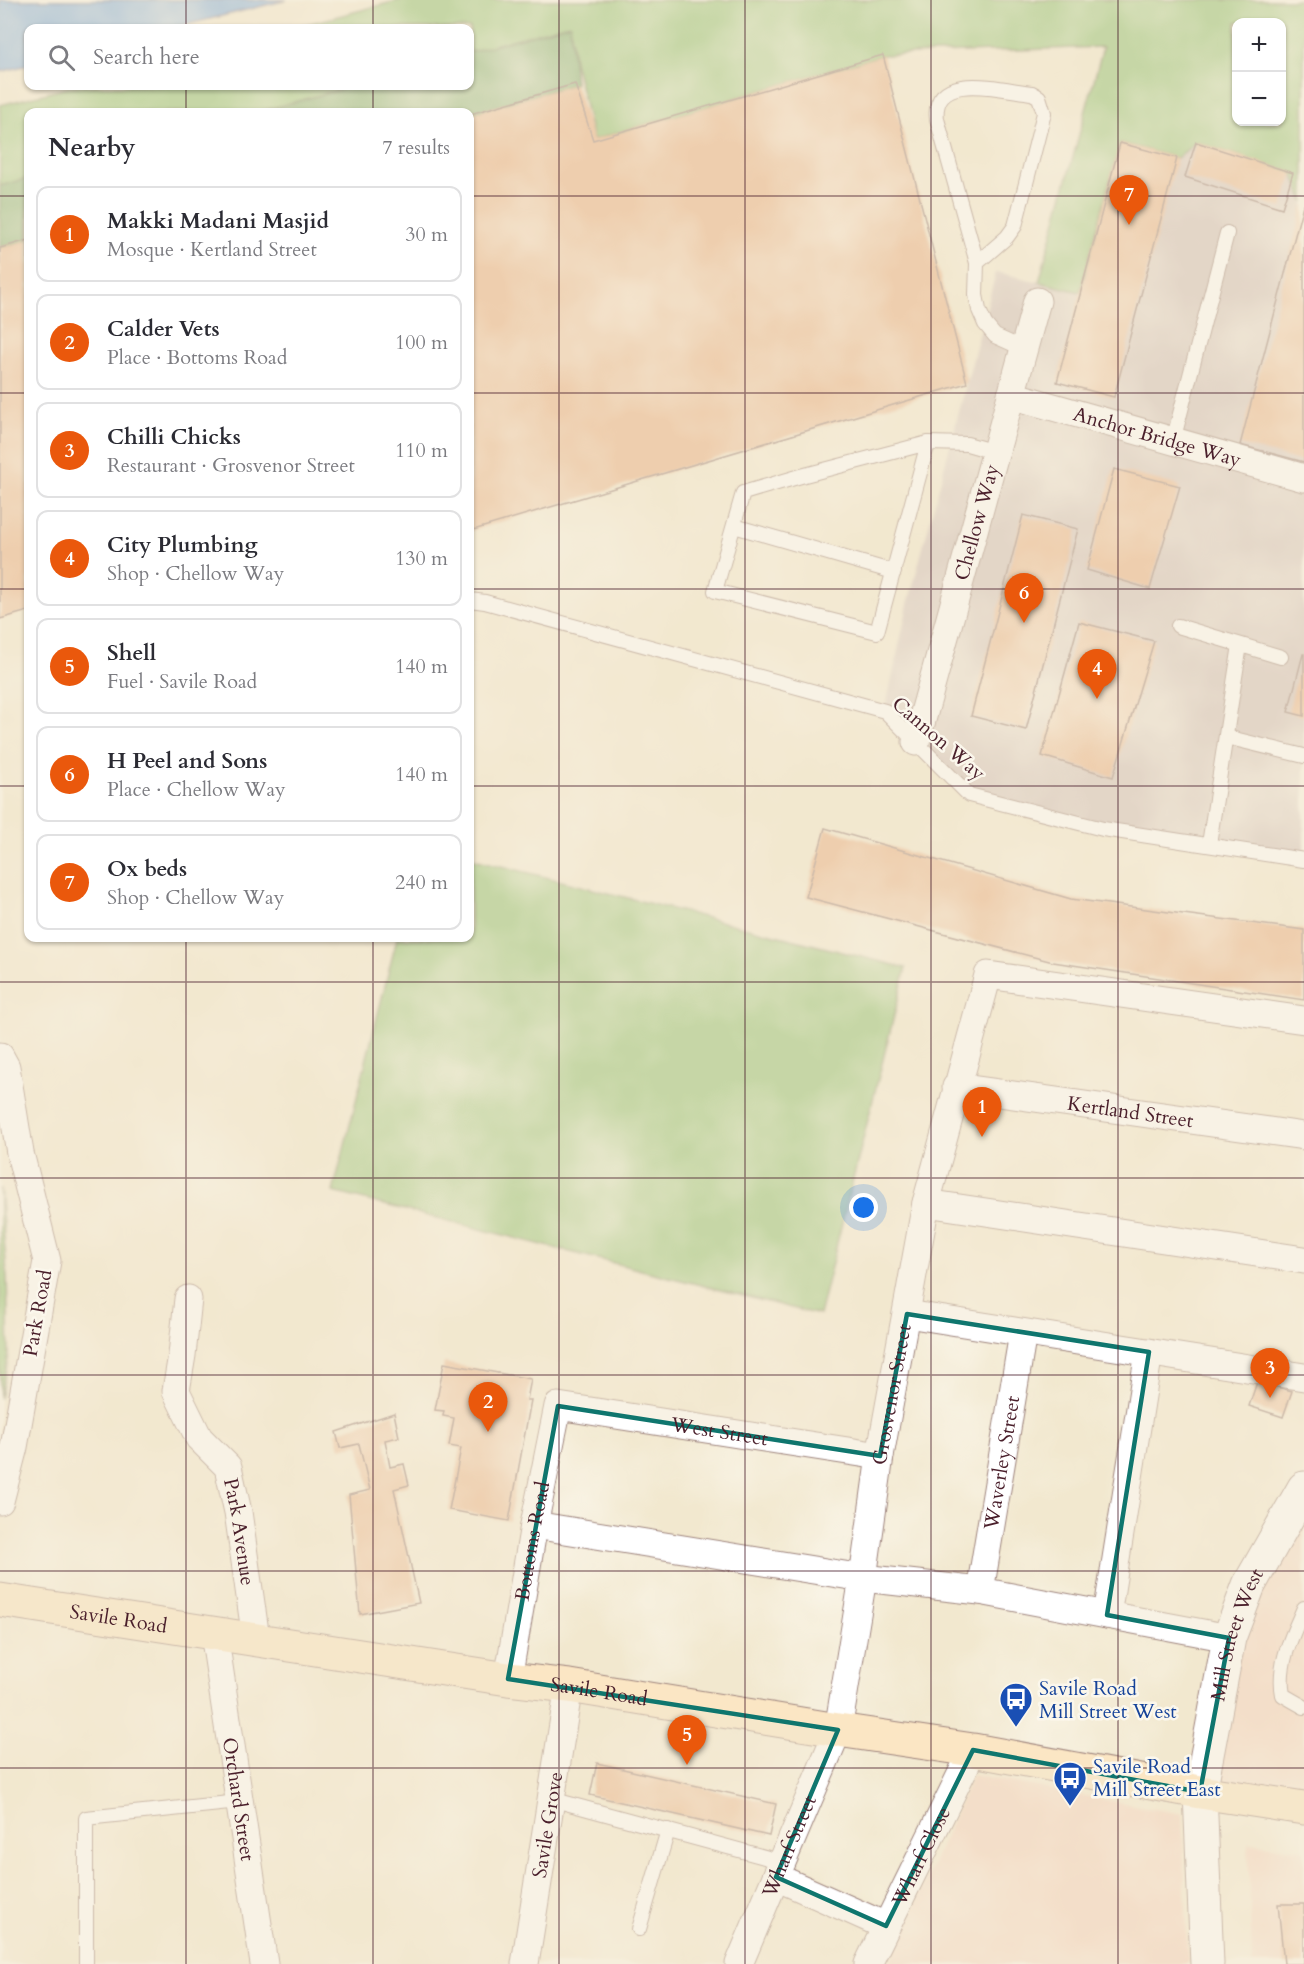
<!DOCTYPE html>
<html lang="en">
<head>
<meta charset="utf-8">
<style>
  body { margin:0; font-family:Cardo,serif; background:#f7f7f7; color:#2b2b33 }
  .controls { position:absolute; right:18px; top:18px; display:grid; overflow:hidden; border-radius:12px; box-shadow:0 2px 4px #0004 }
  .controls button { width:54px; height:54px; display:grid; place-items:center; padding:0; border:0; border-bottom:2px solid #e1e1e2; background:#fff; color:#2b2b33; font:30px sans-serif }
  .you { position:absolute; left:864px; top:1208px; width:21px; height:21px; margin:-15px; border:4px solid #fff; border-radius:50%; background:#1a73e8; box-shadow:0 0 0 9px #1a73e833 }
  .badge { display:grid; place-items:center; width:39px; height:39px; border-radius:50%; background:#ea580c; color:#fff; font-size:20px; font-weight:700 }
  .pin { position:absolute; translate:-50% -50px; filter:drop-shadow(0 2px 3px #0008) }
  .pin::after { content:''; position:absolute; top:32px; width:21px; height:18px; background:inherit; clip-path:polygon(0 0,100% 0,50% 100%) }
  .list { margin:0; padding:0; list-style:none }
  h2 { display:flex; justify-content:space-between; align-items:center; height:78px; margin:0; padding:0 24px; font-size:26px }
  h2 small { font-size:20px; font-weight:400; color:#7c7c81 }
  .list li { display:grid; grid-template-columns:39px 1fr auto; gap:18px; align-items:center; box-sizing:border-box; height:96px; margin:0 12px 12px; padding:0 12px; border:2px solid #e1e1e2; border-radius:12px }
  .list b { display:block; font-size:22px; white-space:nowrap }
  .list p { margin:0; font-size:20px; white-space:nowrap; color:#7c7c81 }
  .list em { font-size:20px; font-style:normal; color:#7c7c81 }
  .icon { flex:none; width:33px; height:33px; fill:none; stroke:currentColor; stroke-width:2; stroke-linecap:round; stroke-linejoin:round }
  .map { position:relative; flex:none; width:1304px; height:1964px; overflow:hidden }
  .search { position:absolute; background:#fff; box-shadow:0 2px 4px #0004; left:24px; top:24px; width:450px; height:66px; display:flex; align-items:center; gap:15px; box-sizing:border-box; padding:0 21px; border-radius:12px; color:#7c7c81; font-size:22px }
  .panel { position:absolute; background:#fff; box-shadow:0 2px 4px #0004; left:24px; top:108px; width:450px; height:834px; border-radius:12px }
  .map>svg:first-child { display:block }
</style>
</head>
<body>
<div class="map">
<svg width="1304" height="1964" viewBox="0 0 1304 1964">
  <rect width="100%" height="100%" fill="#fbf7ec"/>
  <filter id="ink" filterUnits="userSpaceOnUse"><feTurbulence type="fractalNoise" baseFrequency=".0167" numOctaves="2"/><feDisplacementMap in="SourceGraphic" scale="12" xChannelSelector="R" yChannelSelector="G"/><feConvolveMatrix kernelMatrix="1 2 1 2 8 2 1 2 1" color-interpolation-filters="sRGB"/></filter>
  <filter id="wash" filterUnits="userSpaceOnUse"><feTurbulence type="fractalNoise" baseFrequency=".008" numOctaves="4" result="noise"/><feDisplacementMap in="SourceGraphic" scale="24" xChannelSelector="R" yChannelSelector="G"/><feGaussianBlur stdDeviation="1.35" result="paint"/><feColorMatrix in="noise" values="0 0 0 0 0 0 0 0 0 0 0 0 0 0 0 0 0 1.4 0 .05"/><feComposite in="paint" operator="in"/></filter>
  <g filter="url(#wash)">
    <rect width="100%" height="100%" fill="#f2e8cf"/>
    <!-- built -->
    <g fill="#f4d3c0">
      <path d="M1304 1488V1808L1200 1792 1229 1638Z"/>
      <path d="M972 1775 1182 1814 1188 1964H889Z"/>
      <path d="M1248 1843 1304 1850V1964H1252Z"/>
    </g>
    <!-- industrial -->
    <path fill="#d0c0bc" d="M1196 142 1293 173 1304 202V864L969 795 885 711 908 604 996 272 1080 291 1120 143 1177 158Z"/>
    <!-- green -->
    <g fill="#91c273" stroke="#6e704f" stroke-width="1.5" fill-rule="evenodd">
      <path d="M400 0H1304V202L1293 173 1196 142 1177 158 1120 143 1080 292 1039 282 1103 47 883 55 593 140 574 61 570 24 470 52V28H292ZM1236 22H1282V122H1236Z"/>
      <path d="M74 86H353L258 112H28V178L0 186V105Z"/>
      <path d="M470 858 906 968 819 1315 333 1192 397 938H470Z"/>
      <path d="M0 1188 7 1274 9 1355 0 1398Z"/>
    </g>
    <!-- forest -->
    <g fill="#74a865" stroke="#5f6448" stroke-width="1.5">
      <path d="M570 24 575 84 470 114 258 112 353 86H470V52Z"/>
      <path d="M28 178V240L0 248V186Z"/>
    </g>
    <!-- water -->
    <path fill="#72a6df" stroke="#5e6285" stroke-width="1.5" d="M0 0H287L173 28H28V65L0 72Z"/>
    <g id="blocks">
      <!-- building -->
      <g fill="#e9b086">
        <path d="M883 55 967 383 470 531V114L575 84 593 140Z"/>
        <path d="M1196 142 1293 173 1282 208 1185 177Z"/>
        <path d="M1120 143 1177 158 1114 397 1057 382Z"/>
        <path d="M1303 205 1304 206V462L1240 445Z"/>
        <path d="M28 240V611L0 619V248Z"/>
        <path d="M1114 469 1180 486 1150 589 1087 570Z"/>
        <path d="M1023 515 1078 529 1026 730 971 716Z"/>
        <path d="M1079 622 1154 641 1113 777 1042 756Z"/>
        <path d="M1303 654H1304V716L1288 712Z"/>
        <path d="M825 828 1071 899 1304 930V1000L1053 962 806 897Z"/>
        <path d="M444 1363 531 1379 527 1400H531L509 1521 449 1510 461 1448 449 1446 454 1418 443 1416 444 1411 435 1410Z"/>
        <path d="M1257 1382 1292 1391 1283 1417 1249 1406Z"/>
        <path d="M394 1413 399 1437 385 1440 390 1467 404 1464 409 1485 394 1489 419 1603 360 1614 349 1495 370 1490 359 1444 340 1448 336 1432Z"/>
        <path d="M597 1763 776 1804 769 1836 590 1795Z"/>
        <path d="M1278 1904H1304V1964H1284Z"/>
      </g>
    </g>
  </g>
  <g filter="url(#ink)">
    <use href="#blocks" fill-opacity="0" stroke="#9e847d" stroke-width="1.5"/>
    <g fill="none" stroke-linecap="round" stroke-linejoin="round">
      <!-- service casing -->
      <g stroke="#9e847d" stroke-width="16">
        <g id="service">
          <path d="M977 263 1007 237 1015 226 1044 113 1039 97 1032 93C1003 90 931 69 937 119L977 263 976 295 979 310 985 324 995 336 1024 349"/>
          <path d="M1173 441 1227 233"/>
          <path d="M928 443 877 632 715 591 743 493 801 476 928 443 967 444 995 452"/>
          <path d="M734 526 894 572"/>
          <path d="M470 600 485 602 885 711 969 795 1103 829 1304 860"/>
          <path d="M1178 626 1281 657"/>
          <path d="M1226 737 1304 756"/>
          <path d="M1209 844 1240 645"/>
          <path d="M1304 1608C1292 1636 1277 1664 1283 1695L1304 1707"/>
          <path d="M551 1799 783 1862"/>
          <path d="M639 1929 668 1830"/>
          <path d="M86 1964V1818L239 1802"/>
        </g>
      </g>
      <!-- minor casing -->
      <g stroke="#9e847d" stroke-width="29">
        <g id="minor">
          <path id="s1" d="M1011 395 1304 478"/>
          <path id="s2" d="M916 742 1037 301"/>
          <path d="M0 1056 6 1067 20 1153 47 1261 14 1447 0 1501"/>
          <path id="s3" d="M956 1087 1304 1136"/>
          <path d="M926 1203 1304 1260"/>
          <path id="s4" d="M188 1299 182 1355 176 1391 199 1438 228 1467 238 1512 256 1639"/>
          <path d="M907 1314 1304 1377"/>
          <path d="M534 1525 863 1578 980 1591 1229 1638"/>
          <path id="s5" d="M980 1591 1023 1333"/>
          <path d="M1107 1615 1149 1352"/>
          <path id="s6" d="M214 1633 264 1964"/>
          <path id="s7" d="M508 1679 534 1525 558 1406 880 1456"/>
          <path d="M776 1877 886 1926"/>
          <path id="s8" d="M525 1964 569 1686"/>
          <path id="s9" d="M739 1964 838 1730 863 1578 880 1456 926 1203 988 975 1304 1020"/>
          <path id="s10" d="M868 1964 973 1750"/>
        </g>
      </g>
      <!-- tertiary casing -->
      <g stroke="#9e847d" stroke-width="35">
        <g id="tertiary">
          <path id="s11" d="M1207 1964 1200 1792 1229 1638 1249 1585 1304 1488"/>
        </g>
      </g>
      <!-- secondary casing -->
      <g stroke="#9e847d" stroke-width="35">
        <g id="secondary">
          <path id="s12" d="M0 1600 508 1679 569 1686 838 1730 973 1750 1200 1792 1304 1808"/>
        </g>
      </g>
      <!-- service -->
      <use href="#service" stroke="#fff" stroke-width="14"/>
      <!-- minor -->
      <use href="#minor" stroke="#fff" stroke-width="27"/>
      <!-- tertiary -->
      <use href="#tertiary" stroke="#fff" stroke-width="33"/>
      <!-- secondary -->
      <use href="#secondary" stroke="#fbe6c4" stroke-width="33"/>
    </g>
  </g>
  <!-- marked area -->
  <path d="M0 0H1304V1964H0ZM907 1314 1149 1352 1107 1615 1229 1638 1200 1792 973 1750 886 1926 776 1877 838 1730 508 1679 558 1406 880 1456Z" fill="#f2e8cf" fill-opacity=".55" fill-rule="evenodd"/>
  <path fill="none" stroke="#0f766e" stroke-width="4.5" stroke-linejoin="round" d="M907 1314 1149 1352 1107 1615 1229 1638 1200 1792 973 1750 886 1926 776 1877 838 1730 508 1679 558 1406 880 1456Z"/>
  <!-- grid -->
  <path fill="none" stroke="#4a1f2b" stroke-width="1.5" stroke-opacity="0.55" d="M186 0V28M373 0V28M559 0V1964M745 0V1964M931 0V1964M1118 0V1964M186 86V112M373 86V112M0 196H28M470 196H1304M0 393H28M470 393H1304M0 589H28M470 589H1304M0 786H28M470 786H1304M186 938V1964M373 938V1964M0 982H1304M0 1178H1304M0 1375H1304M0 1571H1304M0 1768H1304"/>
  <!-- icons -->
  <defs>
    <g id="bus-pin" transform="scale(1.725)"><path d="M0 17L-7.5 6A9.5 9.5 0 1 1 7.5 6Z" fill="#1a4fb4" stroke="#fbf7ec"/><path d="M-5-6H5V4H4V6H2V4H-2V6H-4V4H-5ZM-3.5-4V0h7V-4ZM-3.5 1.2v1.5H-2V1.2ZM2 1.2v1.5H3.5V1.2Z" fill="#fff"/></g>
  </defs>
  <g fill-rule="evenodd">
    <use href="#bus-pin" x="1016" y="1699"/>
    <use href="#bus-pin" x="1070" y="1778"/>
  </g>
  <g text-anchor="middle" stroke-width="5" stroke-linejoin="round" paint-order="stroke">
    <!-- street labels -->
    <g font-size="20" fill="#4a1f2b" stroke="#fbf7ec">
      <text dy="7" stroke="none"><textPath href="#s1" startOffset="152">Anchor Bridge Way</textPath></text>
      <text dy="7" stroke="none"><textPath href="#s2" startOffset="228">Chellow Way</textPath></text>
      <text transform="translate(939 738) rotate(41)" y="7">Cannon Way</text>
      <text dy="7" stroke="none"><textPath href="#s3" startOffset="176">Kertland Street</textPath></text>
      <text transform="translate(37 1313) rotate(-80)" y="7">Park Road</text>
      <text dy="7" stroke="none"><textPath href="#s9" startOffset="594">Grosvenor Street</textPath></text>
      <text dy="7" stroke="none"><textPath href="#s7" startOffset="441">West Street</textPath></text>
      <text dy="7" stroke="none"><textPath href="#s5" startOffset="130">Waverley Street</textPath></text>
      <text dy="7" stroke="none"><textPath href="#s4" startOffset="252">Park Avenue</textPath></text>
      <text dy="7" stroke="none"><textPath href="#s7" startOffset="140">Bottoms Road</textPath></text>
      <text dy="7" stroke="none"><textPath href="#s12" startOffset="120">Savile Road</textPath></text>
      <text dy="7" stroke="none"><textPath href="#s11" startOffset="334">Mill Street West</textPath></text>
      <text dy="7" stroke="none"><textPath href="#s12" startOffset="606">Savile Road</textPath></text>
      <text dy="7" stroke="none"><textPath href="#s6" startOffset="168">Orchard Street</textPath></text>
      <text dy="7" stroke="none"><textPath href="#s8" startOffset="141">Savile Grove</textPath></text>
      <text dy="7" stroke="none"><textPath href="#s9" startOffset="128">Wharf Street</textPath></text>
      <text dy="7" stroke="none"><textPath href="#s10" startOffset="120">Wharf Close</textPath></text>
    </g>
    <!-- transit labels -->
    <g font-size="20" fill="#164399" stroke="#fbf7ec" text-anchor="start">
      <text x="1039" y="1695">Savile Road<tspan x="1039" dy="23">Mill Street West</tspan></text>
      <text x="1093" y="1773">Savile Road<tspan x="1093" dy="23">Mill Street East</tspan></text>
    </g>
  </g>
</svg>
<div class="controls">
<button>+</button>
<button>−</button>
</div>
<div class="you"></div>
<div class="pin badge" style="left:982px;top:1137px">1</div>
<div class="pin badge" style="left:488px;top:1432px">2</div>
<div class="pin badge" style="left:1270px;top:1398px">3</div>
<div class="pin badge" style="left:1097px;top:699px">4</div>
<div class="pin badge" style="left:687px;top:1765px">5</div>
<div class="pin badge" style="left:1024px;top:623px">6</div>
<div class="pin badge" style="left:1129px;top:225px">7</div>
<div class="search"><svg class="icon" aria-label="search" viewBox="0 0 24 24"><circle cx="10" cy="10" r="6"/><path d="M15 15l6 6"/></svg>Search here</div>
<section class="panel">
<h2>Nearby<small>7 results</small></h2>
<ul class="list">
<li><span class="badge">1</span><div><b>Makki Madani Masjid</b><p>Mosque · Kertland Street</p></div><em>30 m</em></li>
<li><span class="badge">2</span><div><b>Calder Vets</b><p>Place · Bottoms Road</p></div><em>100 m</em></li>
<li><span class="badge">3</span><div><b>Chilli Chicks</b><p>Restaurant · Grosvenor Street</p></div><em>110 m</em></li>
<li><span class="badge">4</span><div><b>City Plumbing</b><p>Shop · Chellow Way</p></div><em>130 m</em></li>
<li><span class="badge">5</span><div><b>Shell</b><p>Fuel · Savile Road</p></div><em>140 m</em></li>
<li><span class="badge">6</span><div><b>H Peel and Sons</b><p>Place · Chellow Way</p></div><em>140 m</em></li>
<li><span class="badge">7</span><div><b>Ox beds</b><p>Shop · Chellow Way</p></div><em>240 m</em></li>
</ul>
</section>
</div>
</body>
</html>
